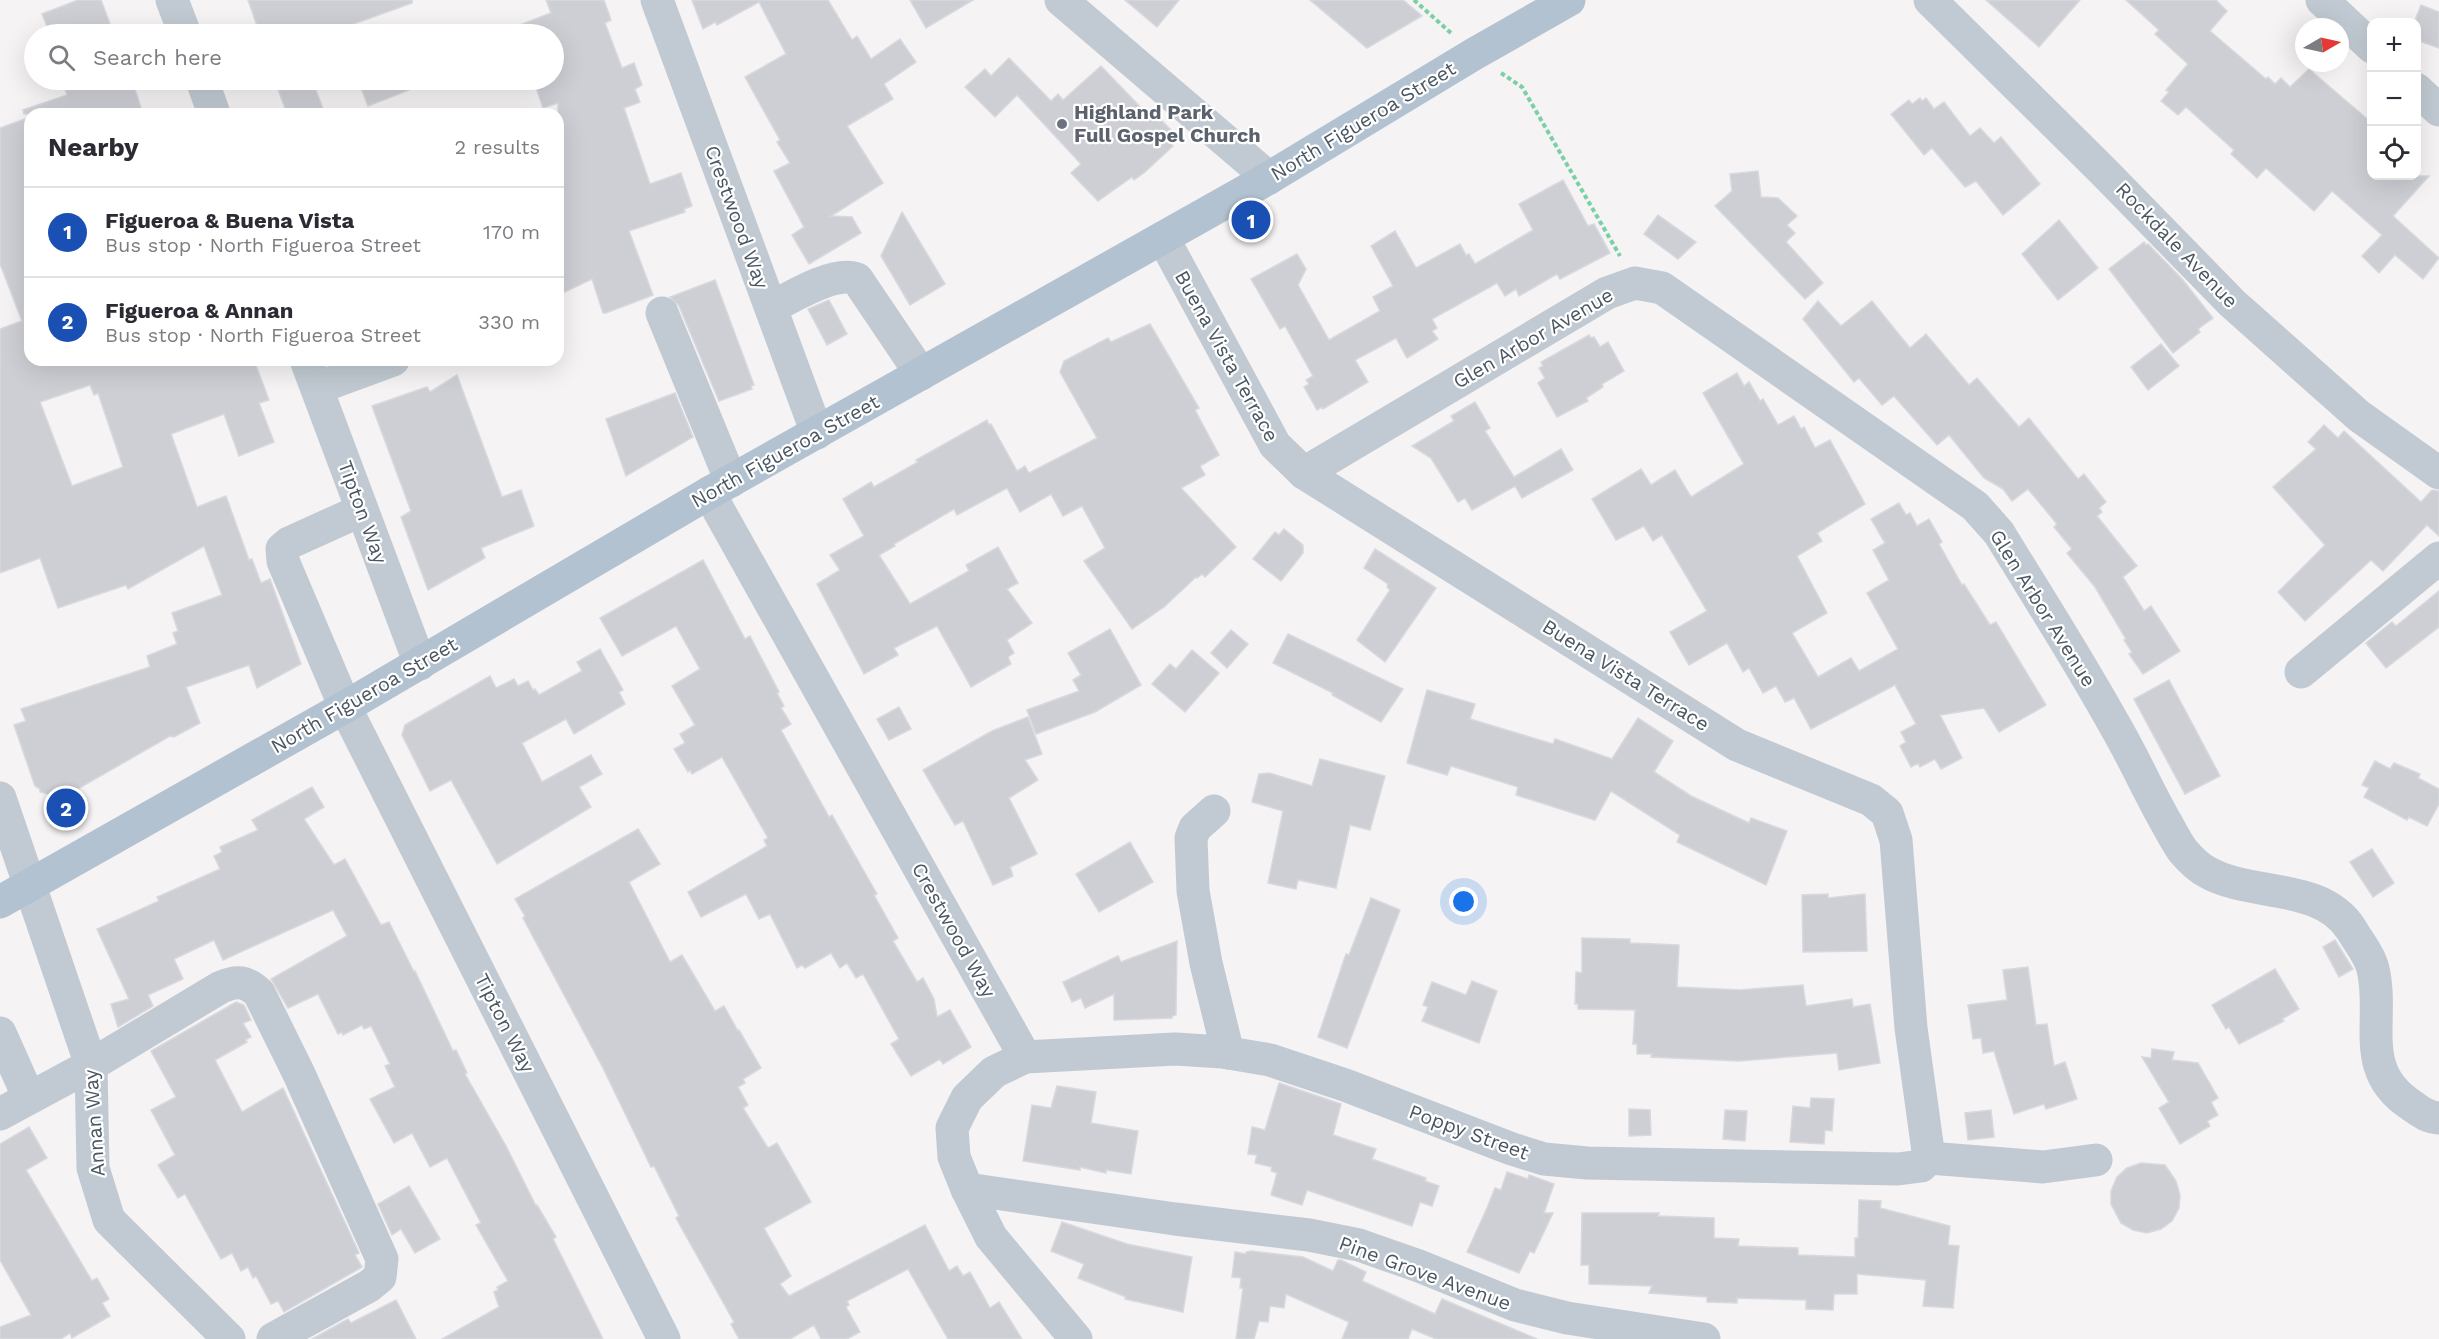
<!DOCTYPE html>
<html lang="en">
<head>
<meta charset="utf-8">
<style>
  body { margin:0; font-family:"Work Sans",sans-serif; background:#f2f2f3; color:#2b2b33 }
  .controls { position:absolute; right:18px; top:18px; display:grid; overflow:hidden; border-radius:12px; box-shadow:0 6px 24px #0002 }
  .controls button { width:54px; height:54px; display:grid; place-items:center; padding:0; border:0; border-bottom:2px solid #e1e1e2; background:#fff; color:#2b2b33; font:30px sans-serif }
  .compass { position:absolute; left:2295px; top:18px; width:54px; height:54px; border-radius:50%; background:#fff; box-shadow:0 6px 24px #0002; rotate:81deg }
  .you { position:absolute; left:1464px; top:902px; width:21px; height:21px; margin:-15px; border:4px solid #fff; border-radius:50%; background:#1a73e8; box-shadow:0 0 0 9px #1a73e833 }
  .badge { display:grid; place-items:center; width:39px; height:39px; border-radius:50%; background:#1a73e8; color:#fff; font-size:20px; font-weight:700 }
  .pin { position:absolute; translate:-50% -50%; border:3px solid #fff; box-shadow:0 2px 6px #0006 }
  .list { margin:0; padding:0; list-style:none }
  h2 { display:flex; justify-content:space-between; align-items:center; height:78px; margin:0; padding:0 24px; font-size:26px }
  h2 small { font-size:20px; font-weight:400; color:#7c7c81 }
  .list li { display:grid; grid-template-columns:39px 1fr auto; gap:18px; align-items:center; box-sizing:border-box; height:90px; padding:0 24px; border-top:2px solid #e1e1e2 }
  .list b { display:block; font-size:22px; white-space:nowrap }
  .list p { margin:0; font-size:20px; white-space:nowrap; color:#7c7c81 }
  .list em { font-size:20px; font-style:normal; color:#7c7c81 }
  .icon { flex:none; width:33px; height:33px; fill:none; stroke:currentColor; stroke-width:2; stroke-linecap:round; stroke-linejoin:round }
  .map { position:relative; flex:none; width:2439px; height:1339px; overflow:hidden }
  .search { position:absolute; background:#fff; box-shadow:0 6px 24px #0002; left:24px; top:24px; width:540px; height:66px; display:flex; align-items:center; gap:15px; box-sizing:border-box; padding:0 21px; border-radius:33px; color:#7c7c81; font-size:22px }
  .panel { position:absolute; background:#fff; box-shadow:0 6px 24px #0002; left:24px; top:108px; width:540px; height:258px; border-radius:18px }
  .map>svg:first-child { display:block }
</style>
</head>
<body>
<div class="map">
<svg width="2439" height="1339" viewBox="0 0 2439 1339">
  <rect width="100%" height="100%" fill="#f5f3f3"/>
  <!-- building -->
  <g fill="#cdcfd5" stroke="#d7d9de" stroke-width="1.5" fill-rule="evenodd">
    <path d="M78 0H101L112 29 98 34H50L42 14Z"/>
    <path d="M248 0H412V3L348 26 350 34H260Z"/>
    <path d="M546 0H604L611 20 605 23 622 68 634 63 642 85 635 89 640 102 624 108 650 184 681 173 692 206 684 209 685 212 629 231 653 295 606 313H603L592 279 558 295V103L543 108 535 84 554 80V34H500L499 33 551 13Z"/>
    <path d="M692 0H828L852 40 857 36 871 59 900 39 916 62 884 84 893 99 847 126 883 183 831 216 852 217 861 233 809 264 792 235 804 227 774 171 790 163 777 142 780 140 745 77 786 54 759 2 717 25 715 22 703 29Z"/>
    <path d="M910 0H973L926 28Z"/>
    <path d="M1125 0H1179L1157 27Z"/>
    <path d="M1310 0H1403L1422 16 1367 48Z"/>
    <path d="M1986 0H2080L2039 47Z"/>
    <path d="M2126 0H2216L2227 11 2210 31 2266 79 2268 77 2275 84 2281 78 2290 87 2309 69 2372 123V176H2429L2393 216 2439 258 2423 279 2395 255 2379 273 2362 256 2382 235 2332 191 2314 211 2266 168 2257 178 2231 154 2234 150 2186 107 2178 115 2161 101 2169 92 2166 90 2188 64 2155 34 2159 30Z"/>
    <path d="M2421 5 2439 12V48L2416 40V18Z"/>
    <path d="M1009 58 1051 101 1058 94 1063 100 1101 66 1150 117 1154 113 1177 136 1170 142 1173 146 1145 172 1134 180 1132 177 1098 201 1071 173 1081 164 1017 95 995 117 965 87 985 69 991 76Z"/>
    <path d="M76 80H132L143 114H24L23 110 67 95 63 83Z"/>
    <path d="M277 80H312L325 114H287L277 86 279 85Z"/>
    <path d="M358 80H431L432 81 368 106Z"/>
    <path d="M1920 98 1922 101 1926 98 1934 109 1944 102 1970 136 1980 128 1994 143 2001 137 2040 184 2003 215 1976 181 1965 187 1932 148 1924 155 1891 114 1909 100 1912 104Z"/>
    <path d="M30 117V360H254L269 400 259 403 274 442 239 456 224 414 171 434 197 507 226 496 249 560 252 559 261 583 270 579 301 664 257 688 249 665 186 687 200 723 174 737 170 736 62 798 40 792V789L35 786 14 725 26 721 21 709 150 667 147 656 177 644 173 633 178 631 172 613 222 595 204 546 128 589 126 585 58 608 40 558 0 573V329L22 321 0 264V128ZM90 385 94 395 98 393 123 467 72 486 40 402Z"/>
    <path d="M1758 171 1761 197 1778 198 1797 216 1787 225 1795 233 1786 242 1823 283 1805 299 1715 206 1732 191 1730 174Z"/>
    <path d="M1563 180 1588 226 1594 224 1610 253 1560 279 1557 274 1519 296 1516 289 1505 296 1497 283 1432 319 1437 328 1432 331 1438 339 1407 358 1396 338 1355 360 1368 382 1323 409 1322 407 1317 410 1304 387 1309 384 1306 380 1313 376 1285 326 1280 329 1251 279 1297 254 1306 269 1298 285 1329 340 1380 311 1373 297 1393 286 1371 246 1395 231 1416 268 1460 244 1466 255 1469 254 1475 264 1533 230 1519 204Z"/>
    <path d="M902 212 945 284 910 305 881 256Z"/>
    <path d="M1658 215 1696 242 1678 259 1644 234Z"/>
    <path d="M2059 220 2098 268 2058 300 2022 254Z"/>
    <path d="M2144 242 2146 245 2148 244 2182 279 2213 318 2198 329 2200 332 2173 353 2109 269Z"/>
    <path d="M715 280 754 385 751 386 752 389 719 401 679 306 670 297Z"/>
    <path d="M829 300 847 334 827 345 808 309Z"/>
    <path d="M1818 301 1841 326 1872 301 1910 348 1926 334 1969 385 1977 378 2019 427 2029 418 2078 479 2084 474 2106 502 2099 508 2102 512 2097 516 2137 566 2123 577 2144 611 2151 606 2180 651 2143 674 2129 654 2132 652 2124 640 2126 639 2095 587 2067 553 2072 549 2054 527 2057 524 2028 489 2012 501 2003 489 1984 478 1949 435 1937 445 1894 396 1882 405 1859 378 1854 382 1803 319Z"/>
    <path d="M1150 324 1199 408 1195 410 1219 455 1200 466 1205 475 1181 488 1236 547 1205 577 1202 574 1197 578 1196 577 1164 607 1132 629 1084 561 1105 548 1082 506 1063 516 1051 494 1020 512 1007 488 957 515 954 509 894 544 895 546 879 555 910 604 969 571 966 565 998 547 1018 583 1007 589 1032 623 1007 640 1014 653 1008 657 1011 664 971 687 937 626 894 648 898 655 864 674 817 584 840 570 830 555 864 536 843 499 871 482 874 487 918 462 916 460 987 420 989 425 991 424 1017 471 1025 466 1029 473 1097 438 1060 372 1064 361 1108 338 1111 342Z"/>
    <path d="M1589 335 1591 338 1594 337 1600 347 1608 342 1624 371 1602 384 1603 387 1586 398 1588 401 1557 417 1538 383 1545 378 1539 368 1543 366 1541 362Z"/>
    <path d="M2161 344 2179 366 2148 390 2131 367Z"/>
    <path d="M1737 373 1744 386 1749 382 1760 401 1763 399 1778 425 1794 416 1801 429 1804 427 1815 448 1830 440 1865 504 1817 533 1822 541 1797 556 1827 613 1792 633 1818 677 1851 658 1859 671 1898 649 1867 593 1889 580 1873 550 1885 543 1871 519 1899 503 1906 515 1910 513 1917 526 1929 519 1942 542 1939 544 1962 585 1964 584 1990 625 1996 622 2046 705 1999 732 1984 708 1940 715 1962 758 1941 769 1935 759 1920 767 1918 763 1911 767 1900 746 1906 742 1901 732 1916 724 1895 685 1811 729 1794 698 1785 702 1776 686 1763 693 1749 668 1743 672 1727 643 1689 665 1670 632 1707 611 1662 535 1653 541 1644 526 1616 540 1592 499 1641 469 1651 485 1675 470 1691 497 1744 464 1703 393Z"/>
    <path d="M457 375 502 497 521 490 534 526 481 548 485 558 428 590 401 517 411 511 372 406 427 387 430 392Z"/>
    <path d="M675 393 693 437 626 476 606 419Z"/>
    <path d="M1475 402 1490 428 1485 431 1514 477 1561 449 1573 470 1522 498 1515 486 1472 510 1465 498 1458 502 1431 458 1412 446 1454 421 1451 416Z"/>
    <path d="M2324 425 2338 438 2344 431 2421 502 2432 490 2439 491V536L2427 525 2383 571 2371 560 2305 621 2278 592 2325 545 2273 487 2316 449 2308 442Z"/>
    <path d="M1284 529 1303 545V553L1281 581 1253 559 1275 532 1279 535Z"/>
    <path d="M1375 549 1436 588 1385 662 1357 640 1390 590 1387 587 1388 584 1364 568Z"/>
    <path d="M703 560 745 639 750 636 779 692 777 693 784 706 781 708 791 724 781 730 829 817 832 815 877 894 874 895 898 938 893 941 917 982 923 978 934 999 937 1017 950 1010 971 1047 943 1064 940 1059 911 1076 891 1044 899 1039 863 974 856 978 847 963 840 968 831 953 805 968 802 965 797 968 770 914 759 919 746 894 701 917 688 892 767 846 764 840 768 838 722 757 692 774 690 770 688 772 674 749 685 743 680 734 695 725 672 686 700 669 676 626 622 656 600 618Z"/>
    <path d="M2439 591V627L2386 668 2366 643 2392 622 2396 626Z"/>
    <path d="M1110 629 1141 685 1095 712 1036 734 1027 710 1079 691 1073 680 1081 675 1068 653Z"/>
    <path d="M1231 630 1248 644 1227 668 1211 653Z"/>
    <path d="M1288 634 1403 689 1381 722 1332 695 1333 693 1273 663Z"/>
    <path d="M600 649 623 690 619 692 625 704 574 734 566 719 522 743 542 782 591 755 602 774 579 787 591 807 497 864 451 780 430 791 402 735 405 725 490 676 496 688 514 679 518 686 528 681 533 690 535 689 539 695 582 671 577 662Z"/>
    <path d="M1192 650 1219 673 1185 712 1152 684 1170 664 1176 669Z"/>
    <path d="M2169 680 2220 776 2185 794 2134 699Z"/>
    <path d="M1427 690 1475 704 1470 719 1553 744 1555 739 1612 759 1638 718 1673 741 1654 772 1691 796 1749 823 1751 818 1787 831 1766 885 1677 842 1680 835 1611 791 1595 820 1516 795 1518 787 1451 766 1447 775 1407 763Z"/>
    <path d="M899 707 911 729 889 740 877 719Z"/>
    <path d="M1028 717 1042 754 1025 760 1038 780 1009 798 1037 854 1010 867 1013 876 993 885 963 821 955 825 923 770 992 731Z"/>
    <path d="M1320 759 1385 776 1370 830 1350 825 1336 888 1298 880 1296 889 1268 883 1283 811 1252 802 1259 774 1269 773 1312 786Z"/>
    <path d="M2375 761 2390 769 2394 763 2420 774 2418 778 2439 789V804L2427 826 2409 817 2407 820 2364 797 2369 788 2362 785Z"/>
    <path d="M312 787 324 807 304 819 334 865 345 859 381 925 389 922 414 972 415 971 453 1051 456 1050 467 1073 465 1074 506 1146 536 1206 537 1205 556 1237 553 1239 603 1339H442L499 1307 494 1292 498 1290 497 1287 508 1281 476 1225 481 1223 447 1158 430 1167 412 1133 394 1143 370 1099 395 1087 385 1066 390 1064 371 1026 364 1029 362 1025 343 1035 342 1032 338 1034 318 994 288 1008 271 979 347 936 333 910 223 960 214 940 174 959 183 979 148 995 153 1006 118 1027 111 1004 129 999 97 929 159 901 157 897 220 869 214 856 222 852 220 847 258 830 252 820Z"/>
    <path d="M638 829 660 864 629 882 670 962 682 955 715 1011 724 1006 738 1031 739 1030 761 1068 743 1079 745 1083 738 1087 748 1105 743 1108 768 1148 777 1143 811 1202 764 1228 791 1276 780 1284 789 1296 925 1225 949 1271 957 1266 963 1276 970 1272 990 1308 999 1302 1022 1339H948L908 1269 847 1301 849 1305 846 1307 860 1332 847 1339H821L814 1325 790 1339H739L731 1324 734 1322 676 1218 679 1216 654 1166 651 1167 603 1068 523 918 525 916 515 899Z"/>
    <path d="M1130 842 1153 882 1099 912 1076 874Z"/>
    <path d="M2372 849 2394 883 2373 897 2350 862Z"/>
    <path d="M1828 894V898L1865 894 1867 951 1803 952 1802 895Z"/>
    <path d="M1371 898 1400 910 1347 1048 1318 1037 1346 954 1349 955Z"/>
    <path d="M1582 938 1628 939H1630V943L1679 945 1677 987 1740 990 1803 985 1806 1006 1852 999 1853 1007 1870 1004 1880 1063 1839 1070 1837 1053 1739 1061 1651 1057 1652 1054H1637V1044H1633L1635 1010 1578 1009V1004H1575L1576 972 1582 973Z"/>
    <path d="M2335 940 2353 969 2339 977 2323 947Z"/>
    <path d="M1177 941 1176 1015 1172 1016V1018L1114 1020V994L1085 1008 1081 998 1072 1002 1063 982 1118 956 1121 962Z"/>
    <path d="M2028 967 2036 1025 2047 1024 2054 1066 2065 1062 2077 1099 2046 1109 2044 1104 2014 1114 1994 1051 1983 1053 1981 1038 1973 1039 1968 1005 2007 1000 2003 970Z"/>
    <path d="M2275 969 2299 1009 2282 1019 2284 1021 2239 1044 2229 1027 2226 1029 2212 1005Z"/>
    <path d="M1472 981 1497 991 1479 1043 1422 1021 1428 1007 1423 1005 1432 982 1466 995Z"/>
    <path d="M236 1002 244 1005 251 1020 243 1023 251 1037 245 1040 247 1042 215 1060 242 1112 283 1088 359 1253 355 1255 362 1267 284 1312 278 1301 271 1304 256 1276 253 1278 248 1267 241 1271 232 1253 221 1259 185 1194 178 1198 158 1165 175 1155 151 1110 176 1097 151 1051Z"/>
    <path d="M2152 1049 2174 1052 2172 1060 2198 1063 2218 1098 2211 1102 2218 1115 2207 1121 2210 1126 2180 1144 2159 1108 2169 1102 2142 1057 2151 1058Z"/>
    <path d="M1279 1083 1341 1104 1333 1135 1376 1149 1372 1159 1426 1178 1425 1181 1439 1186 1432 1206 1420 1202 1412 1226 1307 1190 1302 1205 1271 1195 1277 1173 1271 1171 1272 1167 1255 1163 1257 1155 1248 1154 1252 1127 1265 1130Z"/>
    <path d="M1057 1086 1096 1092 1091 1123 1138 1131 1131 1174 1106 1170V1173L1080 1167V1170L1023 1161 1032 1105 1051 1108Z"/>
    <path d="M1811 1098 1834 1099 1832 1131 1825 1130 1824 1144 1790 1142 1793 1106 1810 1108Z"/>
    <path d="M1629 1109 1650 1110 1651 1135 1629 1136Z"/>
    <path d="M1725 1110 1747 1111 1745 1141 1723 1139Z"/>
    <path d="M1991 1110 1994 1137 1968 1140 1965 1113Z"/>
    <path d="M29 1127 47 1158 26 1170 92 1281 97 1278 109 1299 102 1303 110 1316 72 1338 70 1333 61 1339H0V1327L31 1315 0 1260V1144Z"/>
    <path d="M2141 1163 2165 1165 2176 1181 2180 1195 2179 1208 2172 1221 2161 1229 2147 1233 2133 1230 2121 1223 2111 1204V1191L2117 1177 2127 1168Z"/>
    <path d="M1507 1172 1528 1179 1529 1175 1554 1184 1544 1213H1553L1534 1253 1530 1251 1519 1273 1467 1252 1487 1208 1495 1188 1501 1190Z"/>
    <path d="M409 1186 440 1239 415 1253 401 1229 392 1235 378 1204Z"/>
    <path d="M1859 1200 1881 1201 1880 1208 1950 1226 1948 1245 1959 1246 1953 1308 1923 1306 1926 1280 1857 1274V1294H1834L1833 1310 1806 1309V1300L1737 1298V1303L1707 1302V1297L1649 1293 1652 1286 1589 1284V1265H1581L1582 1213H1659L1658 1216 1714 1218V1238L1739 1239 1738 1246 1798 1248V1255L1855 1257V1238H1858Z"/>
    <path d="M1062 1222 1127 1244 1192 1257 1183 1312 1125 1299 1126 1297 1078 1278 1084 1264 1051 1251Z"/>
    <path d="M1251 1251 1303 1257 1333 1271 1338 1260H1341L1366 1272 1362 1281 1435 1314 1442 1299 1537 1339H1436L1412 1329 1408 1339H1342L1349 1322 1286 1294 1284 1308 1270 1306 1268 1322 1259 1321 1254 1339H1236L1243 1288H1240L1241 1278 1232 1277 1235 1252 1246 1254V1252Z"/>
    <path d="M396 1300 416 1339H312L348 1319 351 1323Z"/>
  </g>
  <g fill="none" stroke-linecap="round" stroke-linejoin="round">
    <!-- path -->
    <g stroke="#7ad0a6" stroke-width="4" stroke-dasharray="4.5 3" stroke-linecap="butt">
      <path d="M1414 0 1451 33"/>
      <path d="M1501 73 1522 87 1620 256"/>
    </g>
    <!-- minor -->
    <g stroke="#c1cad2" stroke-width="33">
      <path d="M172 0 185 34"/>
      <path d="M657 0 817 433"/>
      <path d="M1061 0 1269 178"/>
      <path d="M1930 0 2103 171 2232 303 2359 416 2439 473"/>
      <path d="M2322 0 2372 47"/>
      <path d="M202 80 214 114"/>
      <path d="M2416 89 2439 110"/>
      <path d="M771 308C791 297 835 270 857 279L921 374"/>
      <path d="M662 313 731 481"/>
      <path d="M306 360 420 664"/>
      <path d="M317 388 393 360"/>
      <path d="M1304 473 1607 293 1635 283 1662 288 1975 506 1999 533C2038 597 2078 659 2114 724 2133 756 2148 791 2167 824 2172 833 2177 843 2183 851 2189 858 2199 868 2207 872 2250 897 2321 882 2351 929 2358 941 2370 956 2373 969 2385 1020 2357 1070 2411 1105 2421 1112 2427 1117 2439 1118"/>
      <path d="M709 493 1025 1057 994 1072 967 1098 952 1128 954 1157 967 1189 991 1237 1076 1339"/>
      <path d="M362 510 289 543 282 549 283 561 345 707 664 1339"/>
      <path d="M2301 672 2439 558"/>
      <path d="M0 798 91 1065 93 1168 109 1220 229 1339"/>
      <path d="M1214 811 1195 828 1191 838 1193 891 1206 963 1228 1053"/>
      <path d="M0 1033 29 1098"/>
      <path d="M1025 1057 1175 1049 1223 1052 1270 1060 1345 1085 1512 1149 1544 1159 1587 1163 1898 1169 1921 1166 1929 1158 1911 1028 1896 840 1887 813 1871 800 1737 745 1304 473 1275 445 1163 238"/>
      <path d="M0 1114 91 1065 221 987C237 980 246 981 259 993L299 1074 382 1259 380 1277 369 1286 273 1339"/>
      <path d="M1929 1158 2043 1167 2096 1160"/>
      <path d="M967 1189 1175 1219 1309 1235 1359 1245 1419 1266 1515 1305 1567 1318 1704 1339"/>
    </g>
    <!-- major -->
    <path stroke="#b3c2d1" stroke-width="33" d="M0 902 345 707 709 493 1269 178 1474 54 1569 0"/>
  </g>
  <!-- markers -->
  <circle fill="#6b7280" stroke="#fff" stroke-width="2" cx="1062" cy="124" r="6"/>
  <g text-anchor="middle" stroke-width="4.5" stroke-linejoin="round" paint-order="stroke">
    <!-- worship labels -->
    <g font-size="20" font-weight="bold" fill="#5b616d" stroke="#fff" text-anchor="start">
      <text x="1074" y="119">Highland Park<tspan x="1074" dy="23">Full Gospel Church</tspan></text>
    </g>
    <!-- street labels -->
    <g font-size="20" fill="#4a5661" stroke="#fff">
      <text transform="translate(1363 121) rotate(-31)" y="7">North Figueroa Street</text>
      <text transform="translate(737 217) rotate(70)" y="7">Crestwood Way</text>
      <text transform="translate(2177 245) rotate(46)" y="7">Rockdale Avenue</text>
      <text transform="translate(1533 338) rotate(-30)" y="7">Glen Arbor Avenue</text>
      <text transform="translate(1227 356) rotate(61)" y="7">Buena Vista Terrace</text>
      <text transform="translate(785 451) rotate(-29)" y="7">North Figueroa Street</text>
      <text transform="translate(363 512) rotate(70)" y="7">Tipton Way</text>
      <text transform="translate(2043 608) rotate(58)" y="7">Glen Arbor Avenue</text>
      <text transform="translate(1626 675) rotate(32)" y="7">Buena Vista Terrace</text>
      <text transform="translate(364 695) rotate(-30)" y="7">North Figueroa Street</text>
      <text transform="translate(954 930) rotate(61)" y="7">Crestwood Way</text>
      <text transform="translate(505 1023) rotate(63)" y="7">Tipton Way</text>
      <text transform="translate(94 1123) rotate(-94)" y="7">Annan Way</text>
      <text transform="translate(1469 1132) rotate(20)" y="7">Poppy Street</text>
      <text transform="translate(1425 1273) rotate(20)" y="7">Pine Grove Avenue</text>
    </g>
  </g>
</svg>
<div class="controls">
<button>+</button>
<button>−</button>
<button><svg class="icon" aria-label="locate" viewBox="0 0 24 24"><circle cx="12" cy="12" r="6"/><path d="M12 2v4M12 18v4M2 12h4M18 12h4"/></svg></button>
</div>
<svg class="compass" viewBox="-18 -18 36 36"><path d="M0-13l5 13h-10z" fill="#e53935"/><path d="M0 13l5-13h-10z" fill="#7c7c81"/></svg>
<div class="you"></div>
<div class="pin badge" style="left:1251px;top:220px;background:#1a4fb4">1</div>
<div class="pin badge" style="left:66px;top:808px;background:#1a4fb4">2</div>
<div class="search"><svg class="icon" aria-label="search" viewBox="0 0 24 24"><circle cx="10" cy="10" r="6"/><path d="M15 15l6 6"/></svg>Search here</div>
<section class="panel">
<h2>Nearby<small>2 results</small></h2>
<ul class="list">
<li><span class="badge" style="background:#1a4fb4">1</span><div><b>Figueroa &amp; Buena Vista</b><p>Bus stop · North Figueroa Street</p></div><em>170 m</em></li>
<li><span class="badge" style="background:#1a4fb4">2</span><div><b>Figueroa &amp; Annan</b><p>Bus stop · North Figueroa Street</p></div><em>330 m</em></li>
</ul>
</section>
</div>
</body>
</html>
